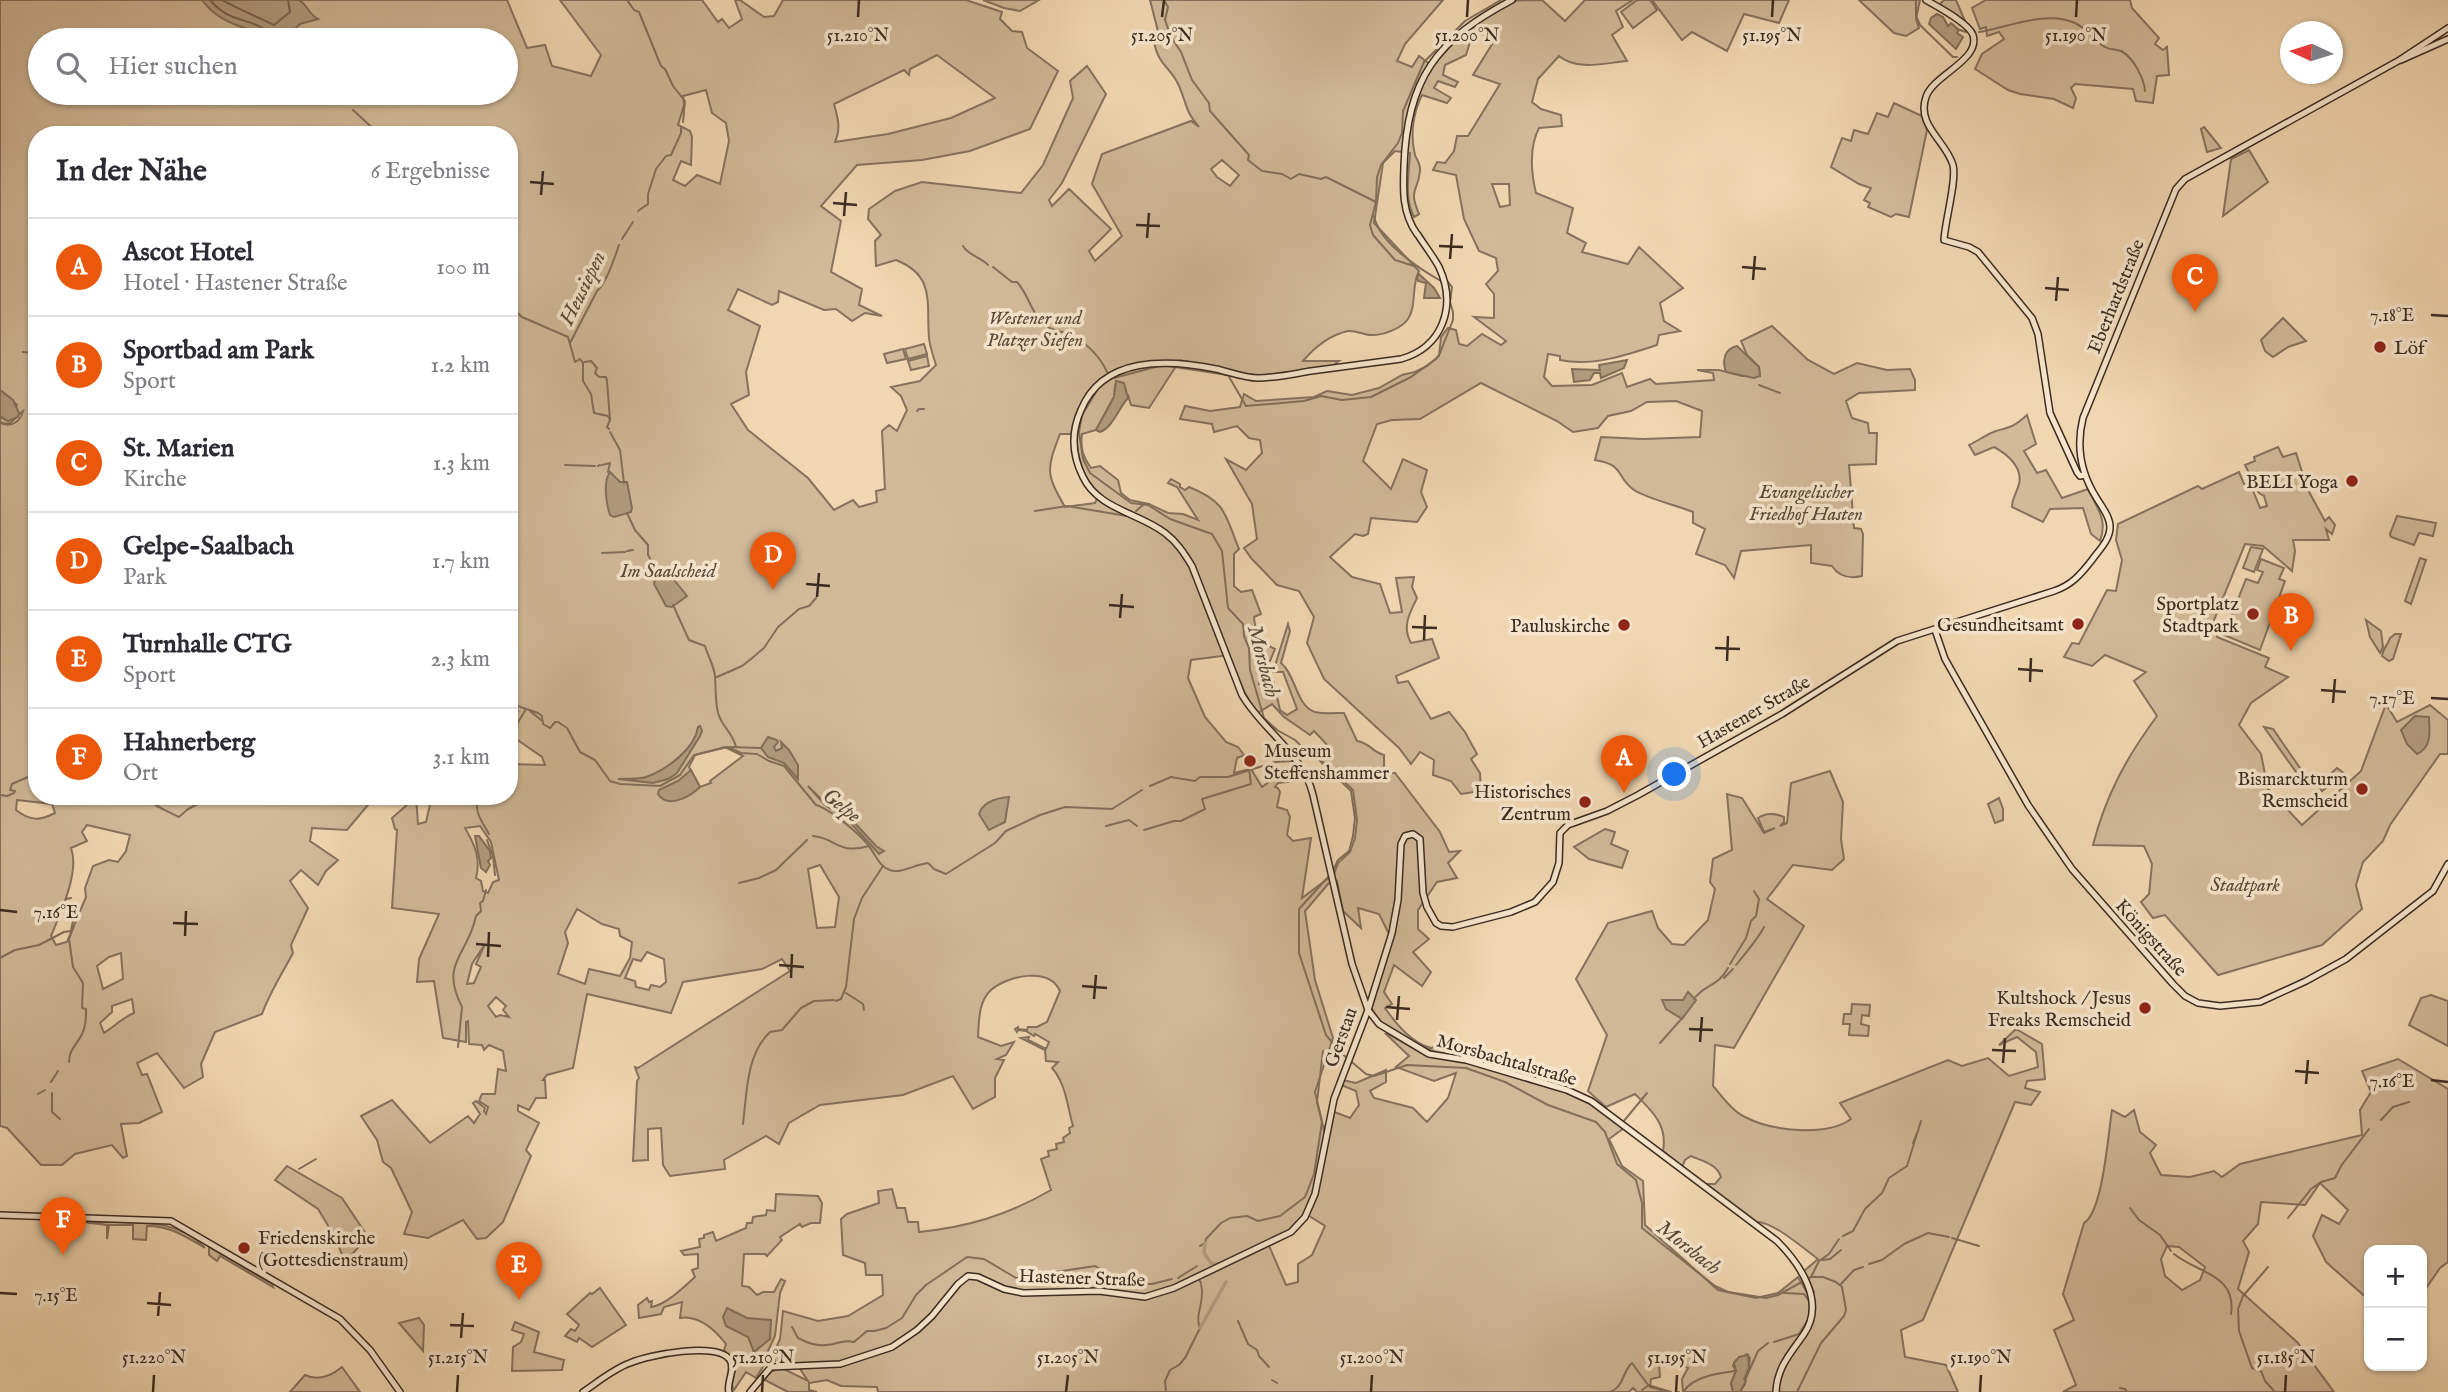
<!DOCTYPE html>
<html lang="de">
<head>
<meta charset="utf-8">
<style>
  body { margin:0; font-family:"IM FELL English",serif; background:#f7f7f7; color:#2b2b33 }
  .controls { position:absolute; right:21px; bottom:21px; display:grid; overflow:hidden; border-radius:14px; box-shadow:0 2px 5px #0004 }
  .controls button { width:63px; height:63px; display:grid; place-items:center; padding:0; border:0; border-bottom:2px solid #e1e1e2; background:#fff; color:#2b2b33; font:35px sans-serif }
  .compass { position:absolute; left:2280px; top:21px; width:63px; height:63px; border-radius:50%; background:#fff; box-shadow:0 2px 5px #0004; rotate:274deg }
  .you { position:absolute; left:1675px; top:775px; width:24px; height:24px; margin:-18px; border:5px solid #fff; border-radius:50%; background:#1a73e8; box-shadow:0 0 0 10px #1a73e833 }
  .badge { display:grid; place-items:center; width:46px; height:46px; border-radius:50%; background:#ea580c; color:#fff; font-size:23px; font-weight:700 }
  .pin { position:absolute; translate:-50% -58px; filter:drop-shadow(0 2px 4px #0008) }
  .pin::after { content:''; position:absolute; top:37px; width:24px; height:21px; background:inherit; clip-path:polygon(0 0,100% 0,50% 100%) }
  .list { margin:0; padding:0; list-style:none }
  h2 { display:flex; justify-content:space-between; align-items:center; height:91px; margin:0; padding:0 28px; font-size:30px }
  h2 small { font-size:23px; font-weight:400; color:#7c7c81 }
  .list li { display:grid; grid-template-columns:46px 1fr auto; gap:21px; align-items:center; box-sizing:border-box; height:98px; padding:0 28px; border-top:2px solid #e1e1e2 }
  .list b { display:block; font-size:26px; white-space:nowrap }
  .list p { margin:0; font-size:23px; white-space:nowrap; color:#7c7c81 }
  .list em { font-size:23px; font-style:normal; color:#7c7c81 }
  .icon { flex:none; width:38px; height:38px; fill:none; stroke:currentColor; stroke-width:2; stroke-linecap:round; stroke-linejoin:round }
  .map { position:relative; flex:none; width:2448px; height:1392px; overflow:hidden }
  .search { position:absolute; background:#fff; box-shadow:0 2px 5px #0004; left:28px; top:28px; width:490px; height:77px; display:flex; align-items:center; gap:18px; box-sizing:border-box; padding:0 24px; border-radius:38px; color:#7c7c81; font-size:26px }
  .panel { position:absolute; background:#fff; box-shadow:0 2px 5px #0004; left:28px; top:126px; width:490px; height:679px; border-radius:28px }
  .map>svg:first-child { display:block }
</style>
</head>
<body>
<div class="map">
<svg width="2448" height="1392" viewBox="0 0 2448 1392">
  <rect width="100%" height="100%" fill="#f1d7b1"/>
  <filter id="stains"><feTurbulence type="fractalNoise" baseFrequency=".00286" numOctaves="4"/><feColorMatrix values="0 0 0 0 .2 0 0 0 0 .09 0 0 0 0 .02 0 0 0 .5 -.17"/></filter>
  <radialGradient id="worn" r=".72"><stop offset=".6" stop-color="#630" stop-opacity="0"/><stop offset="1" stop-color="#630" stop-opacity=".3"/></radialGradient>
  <!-- green -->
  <g fill="#d2ba99" stroke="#86725e" stroke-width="2" fill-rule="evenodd">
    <path d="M0 0H507L527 48 545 45 552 66 591 76 601 55 560 0H702L718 22 722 19 729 28 742 19 735 0H740L764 17 774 16 783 0H966L1002 12 1000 19 1012 31 1022 32 1027 48 1058 71 1030 129 970 151 922 160 857 165 821 206 841 221 831 272 862 289 859 305 882 316 865 313 852 321 836 309 824 310 779 291 778 302 772 305 738 289 728 310 760 326 746 372 749 395 731 404 748 430 808 478 834 510 853 500 859 507 877 502 876 491 885 489 882 431 889 425 897 431 907 410 901 396 891 387 920 381 936 365C933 356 930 347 929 338 926 303 936 276 896 260L876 266 875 241 881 235 868 219 869 209 895 191 922 182 1021 193 1043 165 1073 98 1070 81 1087 66 1106 94 1062 183 1049 200 1052 206 1069 189 1111 229 1089 251 1095 261 1122 236 1092 184 1102 154 1191 121 1199 127C1185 111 1187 104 1179 86 1171 67 1159 67 1154 42L1160 39 1150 0H1443L1405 44 1397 61 1412 67 1419 56 1431 65C1455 41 1481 13 1514 1 1522 0 1533 0 1542 0L1565 21 1585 0H1633L1616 11 1623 27 1612 35 1627 61C1605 63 1577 71 1559 56L1538 79 1532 102 1541 109 1561 115 1562 126 1539 128C1529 147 1531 173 1536 193L1573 208 1567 233 1586 243 1582 252 1628 264 1639 247 1683 288 1660 303 1664 321 1680 331 1659 335 1657 345C1627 355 1591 367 1560 360V356L1548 354 1544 377 1552 386 1592 385 1622 373 1627 387 1650 379 1656 384 1714 380 1713 373 1697 370H1719L1742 376H1760L1759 367 1747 355 1741 341 1772 326 1808 360 1834 374 1857 363 1887 370 1910 369 1915 380V390L1859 393 1846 401 1852 418 1868 423 1869 433H1877L1876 464 1849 465 1854 528 1861 529 1863 534 1862 576C1849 579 1839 577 1832 566L1811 563V545L1741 551 1734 578 1725 565 1696 554 1705 529 1693 523V512C1678 506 1646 498 1634 490 1615 477 1626 465 1595 460L1601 437 1643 439 1700 437 1702 411 1676 401 1647 402 1631 411 1608 416 1598 428 1573 432 1557 421 1481 383 1420 419 1392 420 1377 424 1363 461 1391 489 1403 459 1427 470 1421 492 1427 507 1417 522 1371 518 1368 534 1363 536 1355 534 1330 557 1352 577 1380 584 1390 613 1402 612 1396 578 1414 577 1412 587 1417 598C1409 614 1402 627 1411 643L1432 639 1439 658 1396 676 1398 683 1408 681 1431 719 1449 712 1465 732 1477 754 1471 759 1480 773 1481 791 1461 794 1451 781 1433 775 1434 760 1420 752 1411 764 1399 748 1324 679 1307 643 1314 617 1299 591 1277 585 1251 558 1244 548 1257 539 1252 504 1226 459 1246 470 1262 453 1260 440 1249 438 1237 426 1214 432 1212 424 1180 419 1185 406 1210 411 1240 407 1244 394 1256 401 1314 397 1327 391 1352 395 1379 388 1402 375 1415 372 1427 366 1439 356 1441 337 1448 328 1456 330 1459 344 1467 346 1482 334 1501 345 1506 341 1474 317 1494 318V294L1486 284 1498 271 1496 258 1479 251 1464 219 1456 175 1433 170 1437 162 1445 163 1454 151 1457 136H1468L1500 84 1473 75 1494 41 1480 33 1470 42 1466 55 1445 65 1443 75 1458 82 1455 87 1438 81 1434 88 1451 98 1447 103 1422 95C1413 113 1410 135 1415 155 1417 160 1421 165 1420 171 1418 193 1408 188 1419 214L1414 217C1404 198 1409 174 1410 153L1395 151 1383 163 1374 223 1419 271C1411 286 1417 305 1408 319 1401 329 1382 336 1369 335 1362 334 1354 330 1348 331 1330 335 1314 348 1303 361H1339L1331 367 1258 376 1180 360 1149 408 1131 405 1128 395 1115 386 1114 397 1096 430 1082 434C1080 448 1083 457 1091 468L1100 466 1118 480 1121 493 1130 500 1149 504 1168 513 1183 514 1198 520 1177 487 1168 483 1171 479 1180 484V487L1185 490 1189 487C1227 502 1225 515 1239 549L1234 554V586L1241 592 1252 590 1261 614 1254 617C1255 633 1260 642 1275 649L1270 661 1259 660 1258 665 1262 666 1259 684 1264 686 1273 679 1280 710 1287 715 1297 709 1283 672H1273L1288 624 1290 631 1281 663C1296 675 1296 706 1315 712 1324 714 1335 713 1344 713L1357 741C1370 743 1372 752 1384 755V766L1388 773H1395L1440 832 1449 852 1460 851 1448 863 1457 878 1437 882 1418 910V929L1429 939 1413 952 1431 972 1422 986 1394 965 1384 992 1392 1004 1385 1008C1396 1024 1412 1044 1432 1048L1437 1043 1497 1056 1526 1067 1535 1064 1532 1076 1463 1056 1438 1053 1417 1045 1379 1022 1371 1007 1390 936 1379 914 1358 908 1361 928 1343 911 1337 881 1329 883 1305 911 1315 980 1333 1038 1315 1092 1324 1130 1332 1111 1350 1118 1359 1105 1356 1091 1341 1085 1342 1080 1356 1083 1386 1070V1082L1370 1091 1374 1098 1413 1108 1427 1122 1448 1098 1456 1073 1434 1081 1396 1067 1409 1056 1386 1034H1388L1427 1056 1460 1060 1573 1095 1589 1103 1624 1128 1609 1139 1622 1166 1643 1181 1645 1225 1718 1290 1756 1298 1778 1293 1798 1277 1809 1296 1814 1292 1803 1272 1818 1259C1804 1249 1772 1220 1755 1222L1706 1184H1715L1721 1177C1717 1164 1702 1161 1691 1156L1685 1160 1682 1167 1663 1151C1668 1125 1652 1111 1635 1094L1606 1107 1588 1091 1607 1035 1576 979 1608 923 1652 911 1658 928 1672 944 1684 945 1708 920 1715 889 1710 882 1713 859 1732 850 1727 794 1742 798 1764 833 1775 828 1764 832 1758 818C1767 812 1775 813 1784 817V822L1780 826 1787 823 1791 783 1830 771 1843 802 1841 839 1844 859 1832 870 1793 865 1767 899 1804 926 1734 1048 1715 1045 1713 1086C1722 1096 1733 1112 1745 1117 1772 1131 1826 1137 1851 1119L1840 1103 1948 1060 1962 1066 1988 1058 2009 1076 2038 1067 2036 1052 2017 1037 1999 1045 2016 1029 2042 1044 2045 1079 2027 1081 2025 1088 2040 1092 2031 1105 2015 1102 1923 1320 1901 1330 1905 1357 1946 1365 1958 1392H1740L1745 1384 1744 1379 1749 1368 1750 1358 1747 1354 1735 1361 1733 1366 1736 1371 1731 1383 1733 1392H1683L1682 1379 1688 1368 1668 1360 1659 1364 1660 1377 1651 1379 1650 1387 1669 1392H1637L1633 1388 1629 1392H878L877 1387 841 1386 827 1380 809 1383V1390L817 1392H788L765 1380 763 1379 772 1371 782 1368 808 1381 796 1363 776 1361 772 1357 780 1339 783 1311 818 1321 848 1316 883 1295 882 1275H866L865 1263 843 1255 841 1219 847 1214 879 1203 878 1191 892 1189 897 1208H905L908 1222H918L919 1232C968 1227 1008 1215 1051 1190L1041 1159 1049 1156 1048 1151 1057 1149 1056 1144 1064 1142 1063 1138 1070 1133 1069 1128 1073 1126C1067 1105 1066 1084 1052 1068L1058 1062 1046 1061 1045 1050 1021 1038 1029 1037 1028 1040 1046 1049 1049 1042 1035 1034 1034 1036 1026 1031 1018 1030 1017 1032 1015 1029 1018 1027V1029L1027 1030 1028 1027H1037L1047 1022 1060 991C1049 966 1007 976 991 990 978 1002 979 1022 978 1037L1001 1046 1014 1042 1006 1055 997 1059 1004 1060 995 1078V1097L973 1109 953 1076 903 1095 820 1105 789 1123 779 1144 766 1136 724 1160 725 1169 670 1176 663 1165 661 1128 648 1129V1160L633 1161 637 1081 639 1078 635 1067 638 1068 790 971 782 959 762 969 683 982 671 1013 587 994 573 1068 547 1075 543 1080H545L546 1098H536L529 1110 518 1105V1111L539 1123 526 1150 531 1156 503 1222 486 1238 477 1239 463 1220 428 1238 404 1234 412 1212 391 1168 383 1162 377 1140 361 1116 392 1100 430 1143 468 1116 474 1123 480 1114 473 1103 476 1101 485 1108 484 1111 486 1114 488 1107 479 1101 482 1094H495L498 1069 506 1071 503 1051 489 1045 484 1050 482 1045 469 1044 468 1021 466 1022V1042L443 1038 434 981 417 982 419 959 439 914 392 908 397 830 395 829 392 818 416 797 418 824 426 822 432 796H509V764L545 765 542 757 509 734 513 729 511 721 518 711 509 706V135H37V796H381L372 800 347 830 312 828 310 841 338 860 326 871 318 885 301 870 290 881 308 908 291 945 293 953C282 974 270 992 262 1014L215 1032 201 1064 203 1077 184 1088 157 1053 137 1063 142 1075 147 1074 162 1112 139 1123 121 1124 127 1156 123 1158 112 1145 75 1154 62 1165H41L7 1128 0 1126V423C11 428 20 422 23 411 15 416 13 428 0 422V417L8 421 17 405 0 390ZM40 40H506V93H40ZM937 55 995 98 951 118 888 134 835 142C841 129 838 118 834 104L904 70 909 75 910 69ZM706 90 712 113 726 123 729 141 720 184 697 175 685 186 673 180 681 161 691 165 692 137 690 131 678 125 684 105 683 96ZM1222 160 1239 175 1230 186 1217 177 1211 169ZM1492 184H1509L1510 205 1500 207ZM1060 434H1076C1077 455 1083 479 1099 494L1095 503 1065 507C1046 474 1046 470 1060 434ZM1229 655C1237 675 1244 696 1258 713L1272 704 1284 717 1310 735 1314 731 1331 749 1321 760 1353 790 1357 820 1355 838 1350 852 1338 863 1334 874 1302 898 1311 838 1293 841 1287 835 1290 817 1287 810 1277 807 1280 792 1278 788 1275 787 1278 783 1287 782 1278 775 1262 787 1251 769 1234 773 1237 758 1244 755 1238 747 1226 742 1205 717 1188 678 1191 660ZM725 747 743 756 710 781 711 783 700 787 689 767 695 755ZM17 800 52 804 55 813C40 821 30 821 16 810ZM87 825 130 835 126 851 118 862 109 860 93 866 85 888 86 897 67 942 56 945 51 936C60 914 80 872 71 848L87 841 82 832ZM480 826 491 842 499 880 493 882 488 893 483 891 481 881 476 878C481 859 475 845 465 828ZM820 865 839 897 835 927 817 928 808 869ZM577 909 602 924 619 929 620 936 632 942 630 958 620 976 589 969 585 984 558 974 568 943 565 932ZM485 944 476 964 481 967 474 983 467 984 472 964ZM647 952 664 959 666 982 660 987 651 985 649 990 636 987 635 981 625 978 633 959 641 961ZM121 953 123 979 103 989 97 966 109 957ZM496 997 506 1006 503 1010 509 1017 500 1015 496 1017 488 1006ZM132 999 134 1013C122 1018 115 1026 104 1033L100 1023 112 1012V1006ZM1306 1214 1325 1226 1312 1255 1298 1264V1282L1286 1285 1267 1241 1294 1228Z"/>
    <path d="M983 0H1039L1020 11 1004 8Z"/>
    <path d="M1637 0H1650L1657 10 1633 28 1621 12Z"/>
    <path d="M1652 0H1789L1779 23 1744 14 1727 51 1692 32 1682 40Z"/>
    <path d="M1859 0H1920L1916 19 1919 28 1906 36 1894 33Z"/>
    <path d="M1944 0H1956L1965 21 1939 5Z"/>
    <path d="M1986 0H2130L2132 8 2159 38 2155 44 2163 50 2167 47 2169 75 2157 76 2153 103 2136 101 2133 89 2075 84 2071 88 2076 98 2073 108 2054 99 2020 94 2008 90 1975 69 1982 54 2004 39 1999 32 1987 36 1986 27 1980 29 1972 8Z"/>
    <path d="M1894 103 1922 116 1927 130 1909 217 1896 214 1891 217 1868 207 1870 203 1864 200 1871 188 1859 184 1831 167 1842 138 1851 141 1854 130 1868 134 1877 113 1888 117Z"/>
    <path d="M2204 127 2221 148 2207 152 2201 129Z"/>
    <path d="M2249 150 2268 182 2223 216 2231 159Z"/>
    <path d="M2283 318 2306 341 2288 347 2273 357 2265 351 2261 340Z"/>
    <path d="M924 344 927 354 908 359 905 349Z"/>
    <path d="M903 349 906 359 887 363 884 354Z"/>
    <path d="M927 356 929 366 911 370 908 361Z"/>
    <path d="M2027 415 2036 444 2024 451 2037 473 2046 470 2062 498 2088 489C2097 508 2108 520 2100 541L2091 534 2083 508 2050 509 2043 522 2012 507C2012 498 2017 492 2019 484 2023 467 2007 454 1994 447L1975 455 1969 445C1978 441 1987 434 1996 431 2011 427 2015 426 2027 415Z"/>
    <path d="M2278 447 2283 457 2296 453 2308 490 2325 521 2329 517 2335 525 2332 534 2326 529 2329 540H2293L2295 551 2292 571 2263 546 2245 544 2214 620 2217 637 2269 658 2265 667 2288 677 2251 703 2239 725 2261 754 2268 789 2302 825 2361 771 2386 704 2397 722 2430 705 2448 720V754H2440L2390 825 2383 841 2363 862 2356 885 2362 909 2322 945 2218 975 2165 915 2153 918 2141 902 2149 894 2152 864 2144 846 2093 845C2106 795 2126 758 2157 716L2134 681 2146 672 2105 655 2092 666 2064 657 2072 643 2079 644 2107 590 2116 591 2122 560 2116 540 2118 524 2198 486 2202 489 2239 472 2244 484 2250 483 2260 508 2267 506 2264 496 2259 493 2245 465 2255 461 2254 457Z"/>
    <path d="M2397 516 2436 523 2433 536 2419 533 2414 545 2391 537 2390 534Z"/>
    <path d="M2251 547 2263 549 2254 572 2243 568Z"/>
    <path d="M2420 558 2426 560 2411 604 2405 601Z"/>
    <path d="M2261 559 2284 568 2279 579 2285 581 2260 650 2224 635 2246 579 2258 583 2263 572 2257 570Z"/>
    <path d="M2366 620 2381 631 2383 647 2380 653 2370 637Z"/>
    <path d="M2395 634H2401L2393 659 2389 661 2382 656C2383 648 2388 645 2390 638Z"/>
    <path d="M2264 727 2273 729 2302 771 2301 779Z"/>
    <path d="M2337 768 2345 774 2322 791 2317 784 2318 780 2328 776Z"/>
    <path d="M1999 798 2003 809V820L1995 823 1988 804Z"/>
    <path d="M1605 829 1615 832 1611 844 1628 851 1622 868 1589 859 1574 847Z"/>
    <path d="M2431 995 2448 1001V1046L2409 1025 2421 998Z"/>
    <path d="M1852 1004 1870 1005 1869 1016 1862 1015 1861 1024 1869 1026 1868 1036 1849 1035 1850 1024H1843L1844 1014H1851Z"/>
    <path d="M2398 1059 2448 1089V1262L2440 1268 2422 1294V1250H2369V1300L2326 1262 2313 1236 2322 1215 2339 1224 2348 1210 2320 1183 2305 1205 2261 1202 2258 1224 2243 1241 2249 1252 2238 1289 2297 1342 2334 1392H2063L2076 1385 2054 1330 2074 1320 2063 1294 2084 1223C2103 1211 2108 1135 2112 1110L2125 1117 2134 1110 2140 1132 2156 1145 2150 1153 2161 1175 2190 1177 2214 1171 2222 1177 2240 1164 2362 1135 2360 1110 2371 1092 2362 1071ZM2167 1246 2179 1247 2205 1267 2200 1280 2182 1290 2165 1276 2161 1259Z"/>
    <path d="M287 1166 342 1198 368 1237 345 1262 335 1237 318 1209 275 1180Z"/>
    <path d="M776 1194 818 1196 822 1203 820 1223H811L802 1227 800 1224 780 1237 782 1240 767 1256 765 1254H744L742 1286 749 1287 757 1295 763 1292H774L781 1279 785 1281 780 1293 775 1336 767 1353 766 1362 756 1378 746 1372 734 1390 732 1385 736 1363 724 1350 726 1344C715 1330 699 1315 680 1318L682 1302 664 1307 661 1314 639 1318 638 1305 647 1298 649 1302 652 1301 651 1307C666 1305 684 1287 695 1277L692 1270 698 1268V1254L684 1255 681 1251 700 1247 699 1239 704 1238V1235L713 1232 716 1241 746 1228 747 1223H752L753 1217 766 1215 767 1210 775 1211Z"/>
    <path d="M82 1222C122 1223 176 1215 205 1248 185 1236 170 1226 147 1226L146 1240 133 1239V1225H109L107 1239V1225Z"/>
    <path d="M209 1247 272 1284 273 1287 220 1256 217 1261 209 1255Z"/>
    <path d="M600 1288 626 1325 592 1347 579 1338 577 1342 565 1336 571 1329 575 1331 579 1325 567 1314 590 1293 592 1294Z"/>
    <path d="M419 1318 424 1325 423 1351 399 1323Z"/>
    <path d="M515 1322 539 1332 534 1352 564 1360 562 1370 512 1371 513 1347 521 1342 524 1334 512 1330Z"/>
    <path d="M342 1367 360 1392H290L305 1375C318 1381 331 1376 342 1367Z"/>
  </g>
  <!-- water -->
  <g fill="#b39d80" stroke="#836f5a" stroke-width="2">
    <path d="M202 0H299C307 4 309 15 318 19L300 24 283 40H273C247 26 221 26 202 0Z"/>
    <path d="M1937 14 1943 17 1948 26 1951 23 1959 30 1957 33 1963 37 1956 49 1929 24 1931 18Z"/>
    <path d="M1419 274 1434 288 1440 298H1424L1426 283 1418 281 1417 277Z"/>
    <path d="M1737 346 1759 367 1760 376 1754 378 1726 372C1722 361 1724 349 1737 346Z"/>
    <path d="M1627 360 1624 368 1601 378 1600 373H1594L1590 380 1574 382 1572 369 1600 370 1599 365Z"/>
    <path d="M1116 381 1124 383 1128 398C1118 409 1113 427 1100 432L1096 430 1114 397Z"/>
    <path d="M0 390 13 400 19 413 18 417 8 421 0 416Z"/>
    <path d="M610 472 620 482H627L632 508 631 512 614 517 610 515C606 503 603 482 610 472Z"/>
    <path d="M658 570 662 572 667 571 687 596 672 607 666 606 654 584Z"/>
    <path d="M2415 716 2429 717V720C2430 733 2431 748 2417 754L2407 744 2401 730Z"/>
    <path d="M700 726 702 731 700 736 677 773 668 779 653 783 618 779C626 778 637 780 646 777 666 770 695 749 698 727Z"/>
    <path d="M768 737 777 740 778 742 774 747 776 751 782 748 781 742 789 750 798 765V779L784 763 768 757 761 748Z"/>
    <path d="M691 770 700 787C690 797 667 809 658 794L659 790 678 781Z"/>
    <path d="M808 786 824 802 842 809 876 846 884 851 879 854 848 820 825 805Z"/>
    <path d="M1009 797 1005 822 989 830 979 814C983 801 998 798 1009 797Z"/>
    <path d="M475 836H479L490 851 491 858 488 861 490 865 486 872 481 868Z"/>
    <path d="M1688 992 1696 1000 1682 1019 1666 1009 1662 1000H1683Z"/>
    <path d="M727 1308 747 1318 771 1320 770 1339 754 1352 748 1337 726 1326 723 1317Z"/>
    <path d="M1748 1355 1749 1368 1744 1379 1746 1381 1740 1392H1733L1731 1383 1736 1371 1734 1363 1739 1357Z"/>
  </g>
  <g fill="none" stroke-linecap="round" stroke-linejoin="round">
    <!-- shore -->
    <g stroke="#776451" stroke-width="2">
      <path d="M210 0C216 7 225 14 233 17 246 22 269 25 271 40"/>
      <path d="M222 0C239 9 257 17 274 25L290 12 288 0"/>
    </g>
    <!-- stream -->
    <g stroke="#836f5a" stroke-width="2">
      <path d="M627 0 634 10 639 12 661 66 665 69 673 86 685 101 683 122"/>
      <path d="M1164 0 1168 7 1165 20 1171 37 1181 52 1192 80 1209 103 1210 111 1249 155 1248 160 1262 171 1282 174 1291 179 1299 174 1321 179 1326 177 1376 202"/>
      <path d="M1916 0V16L1920 25 1953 57H1957"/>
      <path d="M1957 29 1966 32"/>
      <path d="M1979 32C2009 27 2047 10 2075 23 2088 29 2094 41 2105 47 2110 50 2116 49 2121 51 2133 57 2144 78 2145 91"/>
      <path d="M353 110 380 135"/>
      <path d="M638 211 648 204V194L656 169 666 156 671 155 681 133V128"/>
      <path d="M1374 216C1379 242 1418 268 1441 281"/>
      <path d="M622 239 633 222"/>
      <path d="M963 246C968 255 980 257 988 265"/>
      <path d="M1414 266 1395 260 1373 235 1370 225 1376 202 1377 177 1381 165 1398 143 1402 133 1403 111 1424 62 1465 21 1501 0"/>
      <path d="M993 267 1012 282H1017C1031 298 1029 312 1048 327 1053 331 1062 331 1068 334 1085 341 1100 356 1107 372"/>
      <path d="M509 305 522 317 568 337 575 362 580 359 583 363V381L591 394 594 413 608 416 610 420 607 427 609 429"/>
      <path d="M570 343 597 291C607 282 614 259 619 245"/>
      <path d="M23 352 37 353"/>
      <path d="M584 362 591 361 597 368 595 373 599 377H606L607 381 610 420"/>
      <path d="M1168 366 1228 375 1246 406 1304 401 1321 396 1342 400 1371 397 1411 377 1436 359 1440 353 1453 320V312L1450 302 1452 287 1447 281"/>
      <path d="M1110 379 1159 366"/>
      <path d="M1759 385 1780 393"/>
      <path d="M1098 389 1082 415 1079 432 1083 459 1090 473 1131 503 1148 505 1170 519 1212 534 1222 551 1228 608 1243 624 1244 636 1249 648 1250 670 1264 718 1277 730 1295 740 1309 754 1318 759 1351 791 1355 818 1353 836 1349 851 1338 860 1333 871"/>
      <path d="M917 411 919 409H924"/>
      <path d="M610 432 620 450 624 483"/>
      <path d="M565 465 595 466"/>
      <path d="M602 465 610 463 608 472"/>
      <path d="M598 466 600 465"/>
      <path d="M1035 511 1067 506 1127 516"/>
      <path d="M1136 511 1143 505"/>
      <path d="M627 513 635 530 648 545V555L658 572"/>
      <path d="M627 551 633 550"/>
      <path d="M602 553 625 552"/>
      <path d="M673 605 689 640 705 646C708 656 714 666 715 676 716 690 715 700 718 713 722 727 733 733 736 747"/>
      <path d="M717 677 742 666 751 659 764 648 778 627 799 609 809 606 816 598"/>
      <path d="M509 703 538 713 542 716 543 724 550 728 555 722H558L567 728 580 752 595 760 610 781 620 784 660 786 680 775 694 755 728 747 741 753 757 754 769 761 784 766 816 805C828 808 859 833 868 845 875 853 879 867 890 870 901 874 916 864 928 863L934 869 946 874 995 843 1006 831 1040 815 1065 807 1112 809 1142 790"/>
      <path d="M530 711 541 720"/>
      <path d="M511 734 526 709"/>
      <path d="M729 747 761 748"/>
      <path d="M1298 759 1309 754"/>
      <path d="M1150 786 1171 777 1195 781 1200 777H1228L1275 762 1293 761"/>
      <path d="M0 795 7 796 14 793 15 791 10 790 12 784 37 773"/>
      <path d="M111 796 120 801 126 799 131 803 147 799C156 807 169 812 179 817L188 809 206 800 223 796"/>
      <path d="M476 796C477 817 479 816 489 834"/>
      <path d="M1106 826 1129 820 1137 826"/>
      <path d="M1144 830 1174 821H1181L1205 809 1202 799 1251 784 1249 769"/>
      <path d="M813 836C837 838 837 855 869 846"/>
      <path d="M487 840 493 856 495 875"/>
      <path d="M1329 876 1299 909V953L1326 1035 1340 1052 1366 1074 1374 1076 1407 1065 1466 1068 1505 1082 1548 1105 1596 1122 1605 1132 1617 1164 1636 1180 1642 1203V1228L1715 1286 1728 1292 1766 1298 1778 1295 1811 1277H1823L1836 1282 1842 1287 1846 1310 1844 1316 1821 1343 1797 1392"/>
      <path d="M739 883 759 878 776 870 807 840"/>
      <path d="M66 899 71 898"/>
      <path d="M0 958 15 950 39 945 64 932 71 931 74 916"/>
      <path d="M1730 964 1746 938 1751 921 1756 916 1759 899 1754 891"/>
      <path d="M1736 965C1744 955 1758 939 1764 927"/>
      <path d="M1724 978 1733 969"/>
      <path d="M846 993 863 1004 864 1010"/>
      <path d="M1694 999C1703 985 1719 986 1728 968"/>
      <path d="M836 1001 841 999 846 987 854 919 862 898 883 866"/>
      <path d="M1660 1043 1684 1016"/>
      <path d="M458 1047 462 1007C439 962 468 956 476 916L481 911 480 903 483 901 486 890"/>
      <path d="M69 1062C69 1049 77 1045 82 1034 86 1026 86 1018 86 1009L82 1008 83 983 73 967 69 939 74 926"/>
      <path d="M51 1082 58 1071"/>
      <path d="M52 1093V1112L60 1119"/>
      <path d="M38 1094 45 1090"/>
      <path d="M2381 1120 2393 1107 2409 1102"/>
      <path d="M1623 1122 1647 1093"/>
      <path d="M743 1124C747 1092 746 1055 770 1032L782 1030 801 1008 814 1001 834 1000"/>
      <path d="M1913 1143 1917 1133"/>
      <path d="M299 1169 316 1159"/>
      <path d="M2130 1208 2139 1220 2160 1235 2171 1251"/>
      <path d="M2288 1218 2311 1189 2321 1182 2335 1178 2341 1166 2369 1129"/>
      <path d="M1843 1236 1853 1231 1865 1209 1882 1193 1889 1178 1907 1166 1921 1121"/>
      <path d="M1952 1238 1979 1246"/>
      <path d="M1200 1246 1205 1243 1206 1239 1221 1223 1230 1218 1247 1216 1258 1221 1280 1216 1305 1197 1314 1174 1322 1122 1317 1102 1323 1051"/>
      <path d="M2174 1254C2197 1273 2237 1274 2231 1314"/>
      <path d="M1822 1260 1830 1259 1841 1250"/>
      <path d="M1869 1264 1882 1260 1904 1244 1928 1233 1949 1237"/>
      <path d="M2268 1267 2243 1296 2238 1309 2239 1331 2252 1368 2261 1371 2265 1381 2275 1392"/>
      <path d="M1811 1277 1819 1261 1829 1254 1839 1239"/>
      <path d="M1178 1278 1197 1266"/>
      <path d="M1199 1279 1201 1283"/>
      <path d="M1840 1285 1854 1270 1863 1267"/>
      <path d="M1784 1293 1804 1294 1809 1301"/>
      <path d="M1238 1321 1248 1344 1257 1350 1259 1356 1269 1367"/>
      <path d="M792 1327 798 1338C808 1343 815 1346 826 1345 837 1345 841 1339 854 1342L867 1331H874L886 1328 902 1318 916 1295 926 1285 967 1257 984 1259 1016 1278 1095 1266 1120 1281 1132 1284H1152L1172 1279"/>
      <path d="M1774 1342 1799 1334 1808 1320"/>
      <path d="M1272 1380 1277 1383"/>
      <path d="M1745 1380 1758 1351 1768 1343"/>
      <path d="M2120 1388 2125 1389 2127 1392"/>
      <path d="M1642 1390 1649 1385"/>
      <path d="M1684 1391C1694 1376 1720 1373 1736 1371"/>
      <path d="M1166 1392 1165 1381 1170 1370 1179 1365 1185 1358 1200 1328C1194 1314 1206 1300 1201 1285"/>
      <path d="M1610 1392C1624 1387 1622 1372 1632 1363L1648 1385 1671 1392"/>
      <path d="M1677 1392H1679"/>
    </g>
    <!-- canal -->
    <g stroke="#b39d80" stroke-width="3.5">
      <path d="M1205 1243 1204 1253 1211 1263 1217 1264"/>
      <path d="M1200 1328 1226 1282"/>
    </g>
    <!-- secondary casing -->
    <g stroke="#3b2b22" stroke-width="8">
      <g id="secondary">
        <path d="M1926 0C1938 7 1969 23 1973 35 1981 60 1933 75 1926 97 1916 125 1946 141 1953 165 1957 180 1945 221 1944 240L1969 247 1978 252 2032 318 2038 334 2050 413 2077 472 2080 476 2085 475"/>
        <path d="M2401 60 2448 39"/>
        <path d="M1417 234C1402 213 1403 190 1404 166 1407 79 1436 40 1512 0"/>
        <path d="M1418 235C1425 246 1433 256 1439 267 1457 306 1443 347 1401 359 1371 363 1341 367 1311 371 1293 374 1275 378 1258 378 1244 378 1230 372 1216 369 1168 359 1103 356 1081 410 1071 432 1072 455 1083 477 1098 509 1139 513 1165 533 1177 542 1184 553 1192 566L1242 695C1263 731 1303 753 1313 795L1352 964 1368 1010 1379 1024 1429 1054 1466 1060 1567 1090 1591 1101 1777 1241C1800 1264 1826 1302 1804 1334 1791 1353 1777 1367 1776 1392"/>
        <path d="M1935 630 1945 659 1958 682 2028 805 2072 869 2173 984 2185 996 2198 1003 2220 1006 2260 1002 2306 981 2346 959 2433 891 2448 864"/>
        <path d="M0 1215 171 1221 340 1319 370 1350 400 1392"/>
        <path d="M583 1392C598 1382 613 1369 630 1363 648 1355 718 1341 730 1360 736 1370 726 1382 729 1392"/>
        <path d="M750 1392 771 1367 840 1364 892 1347 917 1330 932 1316 958 1284 968 1276 978 1277 1004 1289 1023 1293 1099 1291 1145 1297 1174 1288 1291 1232 1305 1217 1315 1194 1334 1099 1368 1010 1392 933 1398 900 1401 844 1405 836 1413 834 1420 839 1423 893 1427 907 1436 923 1441 926 1453 927 1511 912 1535 902 1553 882 1559 863 1560 833 1568 825 1607 811 1638 795 1782 714 1897 641 2054 591C2072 585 2081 574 2092 560 2099 550 2110 540 2110 527 2110 516 2101 506 2096 497 2081 473 2076 446 2083 418L2176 189 2185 179 2398 61 2448 28"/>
      </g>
    </g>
    <!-- secondary -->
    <use href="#secondary" stroke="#f6e5cc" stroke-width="5"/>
  </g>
  <!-- ticks -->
  <path fill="none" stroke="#3b2b22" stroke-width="2.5" d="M858 17 859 0M1162 17 1164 0M1467 17 1468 0M1772 17 1773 0M2076 17 2077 0M530 182 554 184M541 195 543 171M833 203 857 205M844 216 846 192M1136 225 1160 226M1147 238 1149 213M1439 246 1463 247M1450 259 1452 234M1742 267 1766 269M1753 280 1755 256M2045 288 2069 290M2056 301 2058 277M2431 315 2448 316M806 584 830 586M817 597 819 573M1109 605 1134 607M1120 618 1122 594M1412 627 1437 628M1424 640 1425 615M1715 648 1740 649M1727 661 1728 636M2018 669 2043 671M2030 682 2031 658M2321 690 2346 692M2431 698 2448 699M2333 703 2335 679M0 910 17 912M173 923 198 924M185 936 186 911M476 944 501 946M488 957 489 932M779 965 804 967M791 978 792 954M1082 986 1107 988M1094 999 1096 975M1386 1007 1410 1009M1397 1020 1399 996M1689 1029 1713 1030M1700 1042 1702 1017M1992 1050 2016 1051M2003 1063 2005 1038M2295 1071 2319 1073M2431 1080 2448 1082M2306 1084 2308 1060M0 1293 17 1294M147 1303 171 1305M158 1316 160 1292M450 1325 474 1326M461 1338 463 1313M153 1392 154 1375M457 1392 458 1375M762 1392 763 1375M1066 1392 1068 1375M1371 1392 1372 1375M1676 1392 1677 1375M1980 1392 1981 1375M2285 1392 2286 1375"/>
  <!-- markers -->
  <g fill="#8f2418" stroke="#f6e5cc" stroke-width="2.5">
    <circle cx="2380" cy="347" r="7"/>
    <circle cx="2352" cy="481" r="7"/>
    <circle cx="2253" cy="614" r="7"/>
    <circle cx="2078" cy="624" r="7"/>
    <circle cx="1624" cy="625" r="7"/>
    <circle cx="1250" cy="761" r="7"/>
    <circle cx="2362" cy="789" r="7"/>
    <circle cx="1585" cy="802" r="7"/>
    <circle cx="2145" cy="1008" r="7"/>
    <circle cx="244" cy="1248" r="7"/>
  </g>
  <g text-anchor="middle" stroke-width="7" stroke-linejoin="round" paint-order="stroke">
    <!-- street labels -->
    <g font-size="19" fill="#3b2b22" stroke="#f6e5cc">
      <text transform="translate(2115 296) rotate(-68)" y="7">Eberhardstraße</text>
      <text transform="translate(1753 711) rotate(-30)" y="7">Hastener Straße</text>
      <text transform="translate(2152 937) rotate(48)" y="7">Königstraße</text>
      <text transform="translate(1340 1037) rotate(-70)" y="7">Gerstau</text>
      <text transform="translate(1507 1059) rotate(16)" y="7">Morsbachtalstraße</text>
      <text transform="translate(1082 1277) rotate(2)" y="7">Hastener Straße</text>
    </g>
    <!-- park labels -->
    <g font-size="19" font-style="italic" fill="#59483a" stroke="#f6e5cc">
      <text x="1035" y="324">Westener und<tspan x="1035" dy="22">Platzer Siefen</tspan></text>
      <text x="1806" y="498">Evangelischer<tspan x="1806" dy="22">Friedhof Hasten</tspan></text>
      <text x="668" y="577">Im Saalscheid</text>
      <text x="2245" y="891">Stadtpark</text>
    </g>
    <!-- poi labels -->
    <g font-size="19" fill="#3b2b22" stroke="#f6e5cc" text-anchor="end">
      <text x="2394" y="354" text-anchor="start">Löf</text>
      <text x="2338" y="488">BELI Yoga</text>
      <text x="2239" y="610">Sportplatz<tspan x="2239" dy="22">Stadtpark</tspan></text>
      <text x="2064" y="631">Gesundheitsamt</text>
      <text x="1610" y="632">Pauluskirche</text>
      <text x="1264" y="757" text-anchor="start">Museum<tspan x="1264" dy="22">Steffenshammer</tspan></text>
      <text x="2348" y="785">Bismarckturm<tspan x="2348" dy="22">Remscheid</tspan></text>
      <text x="1571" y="798">Historisches<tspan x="1571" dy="22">Zentrum</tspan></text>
      <text x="2131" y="1004">Kultshock / Jesus<tspan x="2131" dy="22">Freaks Remscheid</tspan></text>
      <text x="258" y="1244" text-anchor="start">Friedenskirche<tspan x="258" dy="22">(Gottesdienstraum)</tspan></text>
    </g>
    <!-- water labels -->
    <g font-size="21" font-style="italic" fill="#59483a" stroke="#f6e5cc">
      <text transform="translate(582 288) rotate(-64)" y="7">Heusiepen</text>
      <text transform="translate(1264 661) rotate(75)" y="7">Morsbach</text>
      <text transform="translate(842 805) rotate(38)" y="7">Gelpe</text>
      <text transform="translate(1689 1247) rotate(38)" y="7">Morsbach</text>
    </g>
  </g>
  <g font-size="18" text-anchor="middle" fill="#3b2b22" stroke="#f6e5cc" stroke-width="7" stroke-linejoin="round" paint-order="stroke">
    <text x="858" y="41">51.210°N</text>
    <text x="1162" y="41">51.205°N</text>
    <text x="1467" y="41">51.200°N</text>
    <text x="1772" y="41">51.195°N</text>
    <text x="2076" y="41">51.190°N</text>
    <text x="2392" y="321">7.18°E</text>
    <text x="2392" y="704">7.17°E</text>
    <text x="56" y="918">7.16°E</text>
    <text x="2392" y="1087">7.16°E</text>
    <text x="56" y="1301">7.15°E</text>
    <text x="154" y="1363">51.220°N</text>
    <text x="458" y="1363">51.215°N</text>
    <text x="763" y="1363">51.210°N</text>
    <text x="1068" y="1363">51.205°N</text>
    <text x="1372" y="1363">51.200°N</text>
    <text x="1677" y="1363">51.195°N</text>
    <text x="1981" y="1363">51.190°N</text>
    <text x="2286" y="1363">51.185°N</text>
  </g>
  <rect width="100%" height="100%" filter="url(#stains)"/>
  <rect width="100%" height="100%" fill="url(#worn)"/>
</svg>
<div class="controls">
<button>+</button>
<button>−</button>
</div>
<svg class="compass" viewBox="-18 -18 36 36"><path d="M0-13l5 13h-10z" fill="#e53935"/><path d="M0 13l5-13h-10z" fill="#7c7c81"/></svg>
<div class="you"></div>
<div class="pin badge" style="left:1624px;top:793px">A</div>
<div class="pin badge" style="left:2291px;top:651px">B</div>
<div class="pin badge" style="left:2195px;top:312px">C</div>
<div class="pin badge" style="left:773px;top:590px">D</div>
<div class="pin badge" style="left:519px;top:1300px">E</div>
<div class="pin badge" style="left:63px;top:1255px">F</div>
<div class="search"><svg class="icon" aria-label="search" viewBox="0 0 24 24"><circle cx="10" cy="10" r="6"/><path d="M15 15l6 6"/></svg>Hier suchen</div>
<section class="panel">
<h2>In der Nähe<small>6 Ergebnisse</small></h2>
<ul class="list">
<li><span class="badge">A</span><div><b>Ascot Hotel</b><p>Hotel · Hastener Straße</p></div><em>100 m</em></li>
<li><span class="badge">B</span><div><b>Sportbad am Park</b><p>Sport</p></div><em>1.2 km</em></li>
<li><span class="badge">C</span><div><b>St. Marien</b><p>Kirche</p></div><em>1.3 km</em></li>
<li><span class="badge">D</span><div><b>Gelpe-Saalbach</b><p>Park</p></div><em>1.7 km</em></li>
<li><span class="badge">E</span><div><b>Turnhalle CTG</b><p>Sport</p></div><em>2.3 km</em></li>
<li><span class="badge">F</span><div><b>Hahnerberg</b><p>Ort</p></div><em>3.1 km</em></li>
</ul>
</section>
</div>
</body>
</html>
